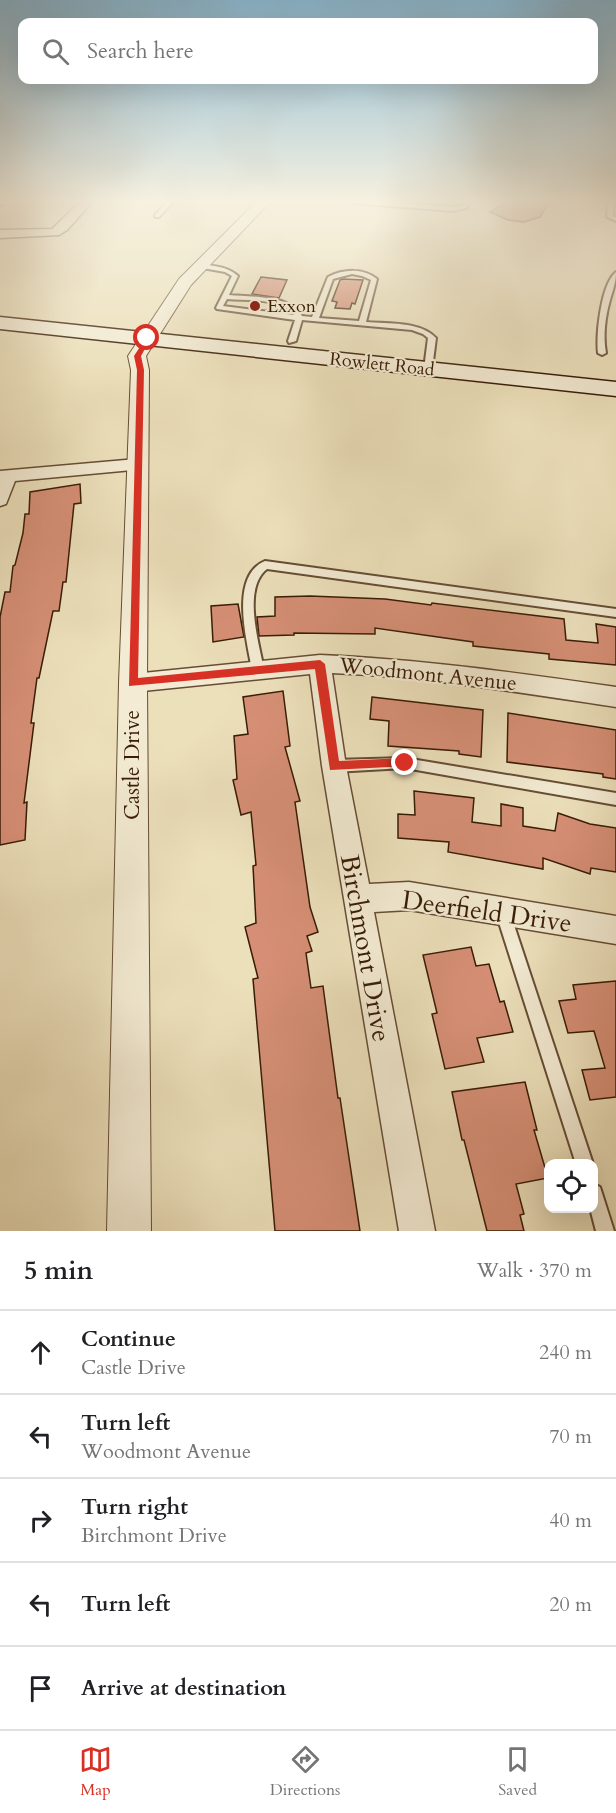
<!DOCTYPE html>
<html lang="en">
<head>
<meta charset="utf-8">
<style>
  body { margin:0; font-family:Cardo,serif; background:#f2f2f2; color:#202124 }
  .controls { position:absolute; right:18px; bottom:18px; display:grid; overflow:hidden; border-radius:12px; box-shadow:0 6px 24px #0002 }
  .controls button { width:54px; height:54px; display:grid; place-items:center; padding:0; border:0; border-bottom:2px solid #e0e0e0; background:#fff; color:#202124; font:30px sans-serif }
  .stop { position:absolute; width:18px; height:18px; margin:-14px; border:4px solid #d93025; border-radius:50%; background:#fff }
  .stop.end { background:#d93025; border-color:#fff; box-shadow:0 2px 6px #0008 }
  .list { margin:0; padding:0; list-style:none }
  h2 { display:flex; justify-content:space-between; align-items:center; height:78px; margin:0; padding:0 24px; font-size:26px }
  h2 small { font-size:20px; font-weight:400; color:#757577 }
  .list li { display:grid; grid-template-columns:39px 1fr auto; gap:18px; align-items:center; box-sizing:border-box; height:84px; padding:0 24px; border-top:2px solid #e0e0e0 }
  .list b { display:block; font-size:22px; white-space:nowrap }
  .list p { margin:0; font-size:20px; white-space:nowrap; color:#757577 }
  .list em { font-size:20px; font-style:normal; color:#757577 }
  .icon { flex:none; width:33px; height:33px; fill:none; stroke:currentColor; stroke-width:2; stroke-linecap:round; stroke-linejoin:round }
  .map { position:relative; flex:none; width:616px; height:1231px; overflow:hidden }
  .search { position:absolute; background:#fff; box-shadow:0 6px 24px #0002; left:18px; right:18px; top:18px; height:66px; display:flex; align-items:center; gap:15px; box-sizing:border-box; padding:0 21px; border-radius:12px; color:#757577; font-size:22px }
  .sheet { height:498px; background:#fff }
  nav { display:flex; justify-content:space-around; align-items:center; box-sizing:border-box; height:84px; border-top:2px solid #e0e0e0; background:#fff; font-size:16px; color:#757577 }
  nav a { display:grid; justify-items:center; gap:3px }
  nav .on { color:#d93025 }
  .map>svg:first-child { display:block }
</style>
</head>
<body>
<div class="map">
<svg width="616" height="1231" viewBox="0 0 616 1231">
  <rect width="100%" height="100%" fill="#ece0bb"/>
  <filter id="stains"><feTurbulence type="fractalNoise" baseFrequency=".00333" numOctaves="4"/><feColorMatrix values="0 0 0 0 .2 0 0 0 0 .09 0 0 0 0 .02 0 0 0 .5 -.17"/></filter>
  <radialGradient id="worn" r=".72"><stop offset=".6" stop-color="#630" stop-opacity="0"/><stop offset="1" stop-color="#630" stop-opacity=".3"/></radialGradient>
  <!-- building -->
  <g fill="#d68f76" stroke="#391c06" stroke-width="1.5">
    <path d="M507 201H550L540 217 524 222 508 220 490 212Z"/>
    <path d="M261 277 287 280 279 298 252 294Z"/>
    <path d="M343 279 363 280 355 304 352 303 350 309 335 308 337 302 332 301 340 280Z"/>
    <path d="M80 484 81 503 74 504 66 582H63L59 611H53L39 678H37L31 723H34L24 803 27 802 25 840 0 845V617L5 592H10L13 566 15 565 23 533 25 514H29L30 492Z"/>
    <path d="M310 596 385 599 431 605 432 603 564 619 566 640 598 643 596 624 616 627V665L549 659V654L473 646V642L375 628V634L294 633V635L259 636 257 617 275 616V597Z"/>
    <path d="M238 604 244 637 213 642 211 606Z"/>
    <path d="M283 691 290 746 285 747 300 801 295 802 310 907 318 932 307 936 312 951 306 953 311 988 323 986 338 1098H340L360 1231H275L253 979 258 978 245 927 256 923 253 866 256 865 251 812 241 815 233 780 237 779 234 736 248 734 243 697Z"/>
    <path d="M372 697 483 710 481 757 459 754V751L388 746 389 721 370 719Z"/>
    <path d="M508 713 616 730V779L603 777V774L507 762Z"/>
    <path d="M414 791 474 798 472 822 501 826V804L523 808V826L555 831 558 813 590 824 616 828V872L591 868 590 874 543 858V869L448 852 449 842 398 838V814L415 815Z"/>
    <path d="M471 947 476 966 489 964 500 1002 504 1001 513 1032 477 1038 484 1062 445 1069 432 1014 437 1013 423 955Z"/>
    <path d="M616 981V1097L590 1100 582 1070 605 1068 594 1031 568 1033 559 1001 576 999 573 985Z"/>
    <path d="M525 1082 537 1130H534L548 1178 516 1184 524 1214 520 1215 524 1231H487L464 1140H462L452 1092Z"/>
  </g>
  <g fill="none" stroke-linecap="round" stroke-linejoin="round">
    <!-- service casing -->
    <g stroke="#664d33" stroke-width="4">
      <g id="service">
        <path d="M1 201H7L1 205Z"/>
        <path d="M168 201H174L159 217H155V215Z"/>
        <path d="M350 201H370L453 207 462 206 466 201H472L466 208 453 211 353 203Z"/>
        <path d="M608 201H614L613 216 616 217V221L607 217Z"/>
        <path d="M199 264C213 266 227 266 238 276L229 295C250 297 291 295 302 316L312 317 328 277C344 269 363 268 377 279L366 322C388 324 420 321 436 338L432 369 428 371 424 369 428 338 423 334 412 330 302 320 296 341 289 343 288 341 295 320 217 309 216 308 232 276 225 272 197 267V265ZM352 274 362 276 371 280 359 321 319 318 333 279ZM227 299C247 301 281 297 294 315L223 306Z"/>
        <path d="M616 272C616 282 613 290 610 300 605 318 603 335 606 353L602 355 598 353C596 334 601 284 616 272Z"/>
        <path d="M265 561 616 609V617L267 569C242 588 259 643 264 670L262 673 258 675 254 673 252 670C247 641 229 576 265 561Z"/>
        <path d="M405 758 616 793V805L405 768 334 772 330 770 328 766 330 762 334 760Z"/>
        <path d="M503 906 508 908 510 913 593 1164H576L496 913 498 908Z"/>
        <path d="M594 1184 600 1187 614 1231H596L590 1208H594Z"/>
      </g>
    </g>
    <!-- minor casing -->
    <g stroke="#664d33" stroke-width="3">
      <g id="minor">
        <path d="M81 201H93L67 230 59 235 0 238V230L52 229Z"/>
        <path d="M246 201H268L269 202 263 205 247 203Z"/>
        <path d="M137 459 143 461 146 465 143 469 15 481 6 504 0 506V471Z"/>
        <path d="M320 655C419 659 518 673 616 687V707C522 693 428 677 332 673L346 766 369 884 409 882 616 916V944L409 910 374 912 435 1231H399L322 766 310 674 133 692 125 690 122 683 125 676 133 674Z"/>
      </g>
    </g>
    <!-- tertiary casing -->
    <g stroke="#664d33" stroke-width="2">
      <path id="tertiary" d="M257 201H271L191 285 146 356 149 370 147 683 151 1231H107L119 683 131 370 128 356 179 279Z"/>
    </g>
    <!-- secondary casing -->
    <g stroke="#391c06" stroke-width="3">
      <path id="secondary" d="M0 317 616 382V396L0 329Z"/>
    </g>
    <!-- service -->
    <use href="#service" fill="#f3ebd3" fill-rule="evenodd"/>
    <!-- minor -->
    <use href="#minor" fill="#f3ebd3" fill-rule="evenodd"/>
    <!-- tertiary -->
    <use href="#tertiary" fill="#f3ebd3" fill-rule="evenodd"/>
    <!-- secondary -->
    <use href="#secondary" fill="#f3ebd3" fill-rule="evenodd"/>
  </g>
  <!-- sky -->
  <linearGradient id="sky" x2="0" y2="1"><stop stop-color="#88b8d3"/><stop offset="0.54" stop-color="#f6f1e0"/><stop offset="1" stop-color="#f6f1e0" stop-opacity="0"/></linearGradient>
  <rect width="616" height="373" fill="url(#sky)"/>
  <!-- route -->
  <path fill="#d93025" d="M147 336 151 338 141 356 144 370 138 678 320 660 325 664 339 761 405 758 409 759V766L330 770 315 669 129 686 137 370 134 356Z"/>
  <!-- markers -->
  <circle fill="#8f2418" stroke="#f3ebd3" stroke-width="2" cx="255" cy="306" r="6"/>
  <g text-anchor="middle" stroke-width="4.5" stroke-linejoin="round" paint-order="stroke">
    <!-- far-poi labels -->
    <g font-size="18" fill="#391c06" stroke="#f3ebd3" text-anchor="start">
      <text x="267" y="312">Exxon</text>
    </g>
    <!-- far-street labels -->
    <g font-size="18" fill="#391c06" stroke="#f3ebd3">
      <text transform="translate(382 364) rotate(6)" y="6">Rowlett Road</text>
    </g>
    <!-- street labels -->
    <g font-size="21" fill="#391c06" stroke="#f3ebd3">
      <text transform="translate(428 674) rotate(6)" y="7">Woodmont Avenue</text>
      <text transform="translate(132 765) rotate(-90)" y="7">Castle Drive</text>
    </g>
    <!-- near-street labels -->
    <g font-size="26" fill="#391c06" stroke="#f3ebd3">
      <text transform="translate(487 911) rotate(8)" y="9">Deerfield Drive</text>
      <text transform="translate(366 948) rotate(80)" y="9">Birchmont Drive</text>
    </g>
  </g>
  <rect width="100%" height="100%" filter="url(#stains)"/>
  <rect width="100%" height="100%" fill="url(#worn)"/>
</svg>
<div class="controls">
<button><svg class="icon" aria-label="locate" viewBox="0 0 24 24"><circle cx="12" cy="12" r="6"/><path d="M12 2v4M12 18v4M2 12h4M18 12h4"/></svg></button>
</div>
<div class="stop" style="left:147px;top:338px"></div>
<div class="stop end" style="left:405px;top:763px"></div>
<div class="search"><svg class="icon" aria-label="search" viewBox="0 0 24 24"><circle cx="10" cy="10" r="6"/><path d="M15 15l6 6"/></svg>Search here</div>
</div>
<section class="sheet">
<h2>5 min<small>Walk · 370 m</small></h2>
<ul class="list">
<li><svg class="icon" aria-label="ahead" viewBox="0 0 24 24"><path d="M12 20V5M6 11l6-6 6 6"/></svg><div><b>Continue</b><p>Castle Drive</p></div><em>240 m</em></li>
<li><svg class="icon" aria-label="left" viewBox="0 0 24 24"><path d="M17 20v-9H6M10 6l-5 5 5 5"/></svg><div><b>Turn left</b><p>Woodmont Avenue</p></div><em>70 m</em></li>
<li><svg class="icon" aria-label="right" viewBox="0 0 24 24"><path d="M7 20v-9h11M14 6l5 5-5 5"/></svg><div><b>Turn right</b><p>Birchmont Drive</p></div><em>40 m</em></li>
<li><svg class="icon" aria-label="left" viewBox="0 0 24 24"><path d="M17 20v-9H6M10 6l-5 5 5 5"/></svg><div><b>Turn left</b></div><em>20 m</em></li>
<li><svg class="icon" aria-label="arrive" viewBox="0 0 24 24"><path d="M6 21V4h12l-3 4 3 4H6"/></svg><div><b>Arrive at destination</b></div></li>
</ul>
</section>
<nav>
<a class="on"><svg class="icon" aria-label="map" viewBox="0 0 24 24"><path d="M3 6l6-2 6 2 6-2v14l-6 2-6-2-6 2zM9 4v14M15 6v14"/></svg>Map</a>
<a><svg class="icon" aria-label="directions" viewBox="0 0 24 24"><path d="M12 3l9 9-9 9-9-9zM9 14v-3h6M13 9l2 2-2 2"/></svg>Directions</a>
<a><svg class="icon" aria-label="saved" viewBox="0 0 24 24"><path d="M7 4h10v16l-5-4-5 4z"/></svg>Saved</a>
</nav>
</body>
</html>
